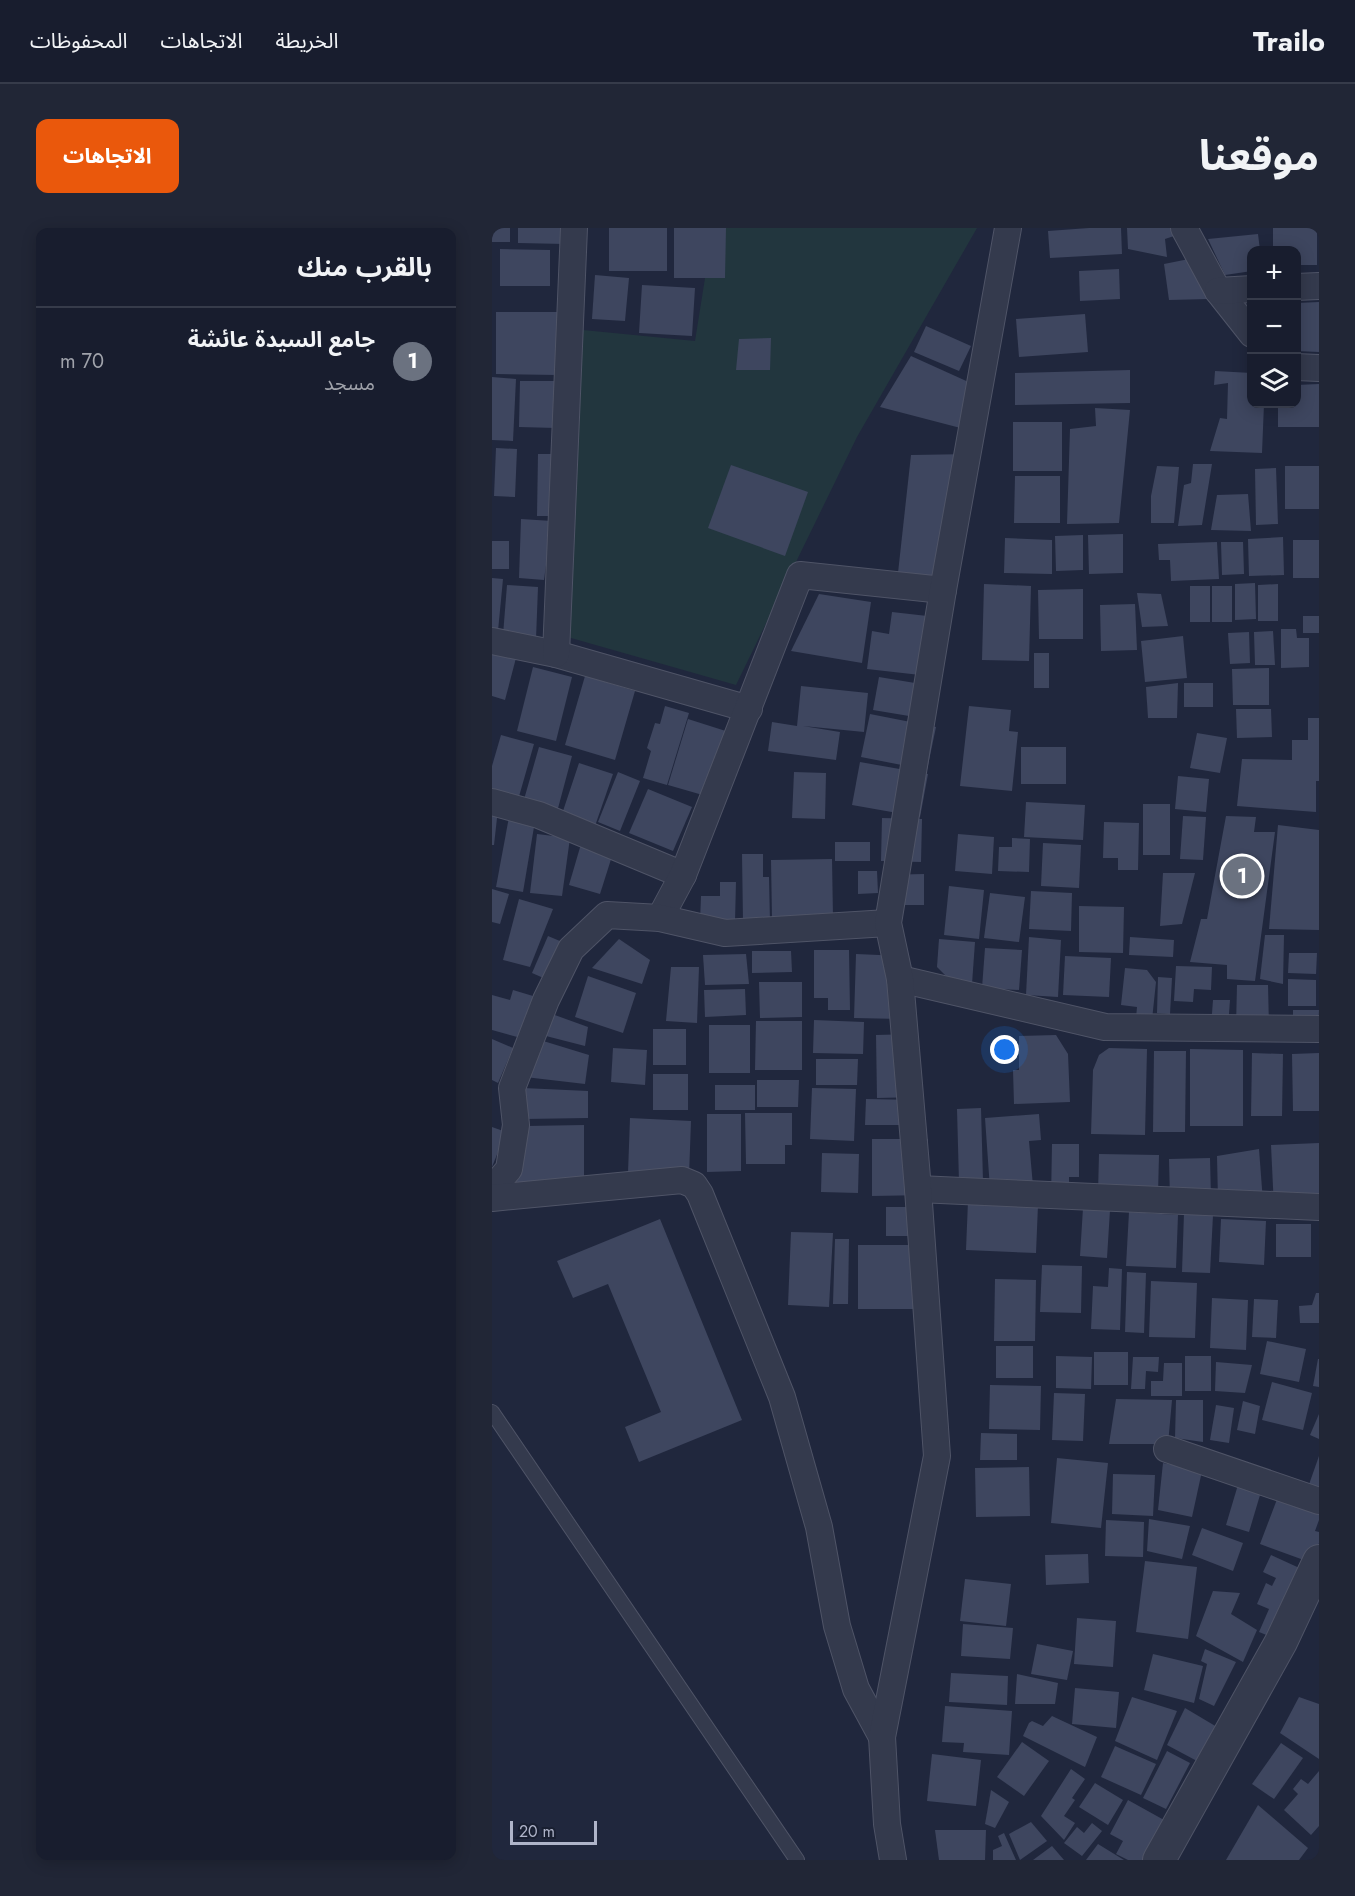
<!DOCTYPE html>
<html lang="ar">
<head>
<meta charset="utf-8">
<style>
  body { margin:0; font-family:Jost,"Noto Sans Arabic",sans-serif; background:#212636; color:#f1f3f6; direction:rtl }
  .controls { position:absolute; right:18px; top:18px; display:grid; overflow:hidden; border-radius:12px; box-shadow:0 3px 15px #0003 }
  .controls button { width:54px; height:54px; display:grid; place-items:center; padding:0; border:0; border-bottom:2px solid #363b4a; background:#181d2e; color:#f1f3f6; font:30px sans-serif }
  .scale { position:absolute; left:18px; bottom:15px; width:87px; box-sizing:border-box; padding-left:6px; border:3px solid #afb4c9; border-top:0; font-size:16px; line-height:21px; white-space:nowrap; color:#afb4c9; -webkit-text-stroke:4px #191f31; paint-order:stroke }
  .you { position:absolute; left:513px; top:822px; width:21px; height:21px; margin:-15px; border:4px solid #fff; border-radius:50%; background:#1a73e8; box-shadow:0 0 0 9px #1a73e833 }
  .badge { display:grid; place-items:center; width:39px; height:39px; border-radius:50%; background:#ea580c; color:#fff; font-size:20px; font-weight:700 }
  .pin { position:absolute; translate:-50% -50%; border:3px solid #fff; box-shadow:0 2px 6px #0006 }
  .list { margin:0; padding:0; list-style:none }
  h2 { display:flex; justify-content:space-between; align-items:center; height:78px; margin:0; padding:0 24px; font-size:26px }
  h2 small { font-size:20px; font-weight:400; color:#9fa2aa }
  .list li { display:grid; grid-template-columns:39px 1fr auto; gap:18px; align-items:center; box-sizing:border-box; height:108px; padding:0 24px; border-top:2px solid #363b4a }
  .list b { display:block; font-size:22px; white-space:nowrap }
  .list p { margin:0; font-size:20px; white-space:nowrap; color:#9fa2aa }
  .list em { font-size:20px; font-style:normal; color:#9fa2aa }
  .icon { flex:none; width:33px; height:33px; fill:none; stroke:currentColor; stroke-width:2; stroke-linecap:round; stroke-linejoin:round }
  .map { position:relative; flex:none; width:827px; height:1632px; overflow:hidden; direction:ltr; border-radius:12px }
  header { display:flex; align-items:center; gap:36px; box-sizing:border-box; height:84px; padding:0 30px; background:#181d2e; border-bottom:2px solid #363b4a }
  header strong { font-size:28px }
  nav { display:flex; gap:33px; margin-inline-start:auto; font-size:21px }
  .intro { display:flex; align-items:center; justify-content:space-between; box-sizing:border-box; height:144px; padding:0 36px }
  h1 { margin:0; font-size:42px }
  .button { padding:15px 27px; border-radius:12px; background:#ea580c; color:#fff; font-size:21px; font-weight:700 }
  main { display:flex; gap:36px; padding:0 36px }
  aside { flex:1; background:#181d2e; border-radius:12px; box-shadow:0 3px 15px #0003 }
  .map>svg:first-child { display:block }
</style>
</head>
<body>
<header>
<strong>Trailo</strong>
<nav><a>الخريطة</a><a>الاتجاهات</a><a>المحفوظات</a></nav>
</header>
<div class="intro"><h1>موقعنا</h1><a class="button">الاتجاهات</a></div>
<main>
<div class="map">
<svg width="827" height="1632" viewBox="0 0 827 1632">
  <rect width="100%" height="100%" fill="#20273d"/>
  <!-- green -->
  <path fill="#22363e" d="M221 0H485L365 209 244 457 51 402 91 102 203 113Z"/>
  <!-- building -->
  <g fill="#3e465f">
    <rect x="0" y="0" width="18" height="14"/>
    <path d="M26 0H74L73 16 26 15Z"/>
    <rect x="117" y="0" width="58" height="43"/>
    <path d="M182 0H234L233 50H182Z"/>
    <path d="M597 0H629L630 26 558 30 556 3Z"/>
    <path d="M635 0H681L682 8 673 11 675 29 636 21Z"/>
    <path d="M781 0H825V37H804V22H781Z"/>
    <path d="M766 6 768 22H760V43L733 47 716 11Z"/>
    <path d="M8 21 58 22V58H8Z"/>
    <path d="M702 30 717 71 677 72 672 36Z"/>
    <path d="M627 41 628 71 588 73 587 43Z"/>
    <path d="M103 47 137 50 133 93 100 91Z"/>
    <path d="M150 57 203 60 200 108 147 105Z"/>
    <path d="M827 74V124L804 123V75Z"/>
    <path d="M4 84H66L65 147 4 146Z"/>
    <path d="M593 86 596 124 527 129 524 91Z"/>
    <path d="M434 98 479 118 467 143 422 124Z"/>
    <path d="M279 110 278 142H244L247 111Z"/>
    <path d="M419 128 492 161 480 203 388 179Z"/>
    <path d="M638 142V175L523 177V145Z"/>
    <path d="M723 143 760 145V176H772L770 225 718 223 728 190 735 191 736 155 722 157Z"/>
    <path d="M0 149 24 151 21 213 0 212Z"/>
    <path d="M28 153H66L64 200 27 199Z"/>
    <path d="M827 156V199H786V176H804V157Z"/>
    <path d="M603 180 638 182 627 295 575 296 578 201 604 198Z"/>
    <rect x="521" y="194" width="49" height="49"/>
    <path d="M4 220 25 221 23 269 2 268Z"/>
    <path d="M46 226H64L62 288H45Z"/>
    <path d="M480 226 467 345 454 371 404 363 419 227Z"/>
    <path d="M701 236H720L710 297 686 298 692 257 699 255Z"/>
    <path d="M239 237 316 264 293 328 216 300Z"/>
    <path d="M665 238 687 239 682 295H659V268Z"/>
    <rect x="793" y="238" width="34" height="43"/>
    <path d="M784 240 786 296 764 297 763 241Z"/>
    <path d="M523 248H568V295H522Z"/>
    <path d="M756 266 759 303 719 302 725 267Z"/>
    <path d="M29 291 60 293 52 352 27 350Z"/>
    <path d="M631 306V345L597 346 596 307Z"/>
    <path d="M591 307V342L564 343 563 308Z"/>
    <path d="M791 309 792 347 757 348 756 311Z"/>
    <path d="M513 310 560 312V346L512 345Z"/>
    <rect x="801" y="312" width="26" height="38"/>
    <rect x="0" y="313" width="17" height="28"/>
    <path d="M725 314 727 351 679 353 678 332H667L666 316Z"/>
    <path d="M729 314H751L752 346 730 347Z"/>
    <path d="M0 350 11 351 6 403 0 402Z"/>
    <path d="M763 355 764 391 743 392V356Z"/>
    <path d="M492 356 539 358 537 433 490 432Z"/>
    <path d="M786 356V393H766V357Z"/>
    <path d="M15 357 46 359 44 411 11 407Z"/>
    <rect x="698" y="358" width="20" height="36"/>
    <rect x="720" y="358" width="20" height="36"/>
    <path d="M591 361V411H547L546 362Z"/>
    <path d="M645 365 669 366 676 398 650 399Z"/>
    <path d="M327 366 379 374 370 435 299 423Z"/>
    <path d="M643 376 645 422 609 423 608 377Z"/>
    <path d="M400 384 453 390 446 449 375 441 380 403 397 406Z"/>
    <rect x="811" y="388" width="16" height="17"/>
    <path d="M789 401H804L805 410H817V439L789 440Z"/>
    <path d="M781 403 783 437H763L762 404Z"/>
    <path d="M757 404 758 435 738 436 736 405Z"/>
    <path d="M691 408 695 450 653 454 649 413Z"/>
    <path d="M0 424 24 430 13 472 0 468Z"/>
    <rect x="542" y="425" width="15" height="35"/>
    <path d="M41 439 80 449 64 513 25 503Z"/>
    <path d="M777 440V477H741L740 441Z"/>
    <path d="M93 448 143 463 123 532 73 517Z"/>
    <path d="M387 449 447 459 441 492 381 482Z"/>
    <path d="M686 455 685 490H656L654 459Z"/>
    <rect x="692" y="455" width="29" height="24"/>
    <path d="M309 458 376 465 372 504 311 498 348 504 344 532 276 523 280 494 305 498Z"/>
    <path d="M173 478 197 485 175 557 151 550 159 523 155 520 163 495 168 496Z"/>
    <path d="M477 478 519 482 517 503 526 504 520 563 468 558Z"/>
    <path d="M744 481H779L780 509 745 510Z"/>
    <path d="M378 486 444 499 435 542 369 529Z"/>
    <path d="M816 490H827V553H824V584L745 578 750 531 800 532V512H816Z"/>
    <path d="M196 491 240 505 221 570 176 557Z"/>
    <path d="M705 505 735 510 728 545 698 540Z"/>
    <path d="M9 507 42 516 26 572 0 564V538Z"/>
    <path d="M47 519 80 528 65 584 31 575Z"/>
    <rect x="529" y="519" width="45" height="37"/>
    <path d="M368 534 436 546 428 589 360 577Z"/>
    <path d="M87 535 121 546 103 598 70 586Z"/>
    <path d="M126 544 148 553 128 603 106 594Z"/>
    <path d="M302 544 334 545 333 591 300 590Z"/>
    <path d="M686 548 717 551 714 584 683 581Z"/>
    <path d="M156 561 200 579 181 623 137 605Z"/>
    <path d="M534 574 593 577 591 612 532 609Z"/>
    <rect x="651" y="576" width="27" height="51"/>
    <path d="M0 581H6L2 617H0Z"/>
    <path d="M691 588 714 589 711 632 688 631Z"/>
    <path d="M734 588 764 589 762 604H783L763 753 735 751V737L698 734 709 691H715Z"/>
    <path d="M17 589 43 593 31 664 4 659Z"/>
    <path d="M390 590 430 591 429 634 389 633Z"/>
    <path d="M612 594 647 595 646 642H626V630H611Z"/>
    <path d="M786 597 827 602V702L777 701Z"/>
    <path d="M45 606 78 610 70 668 38 665Z"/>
    <path d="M466 606 502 609 500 646 463 643Z"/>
    <path d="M520 610 538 611 537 644 506 643 507 619H520Z"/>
    <rect x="343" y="614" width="35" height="19"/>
    <path d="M551 615 589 617 587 660 549 658Z"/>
    <path d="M89 616 121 625 108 666 77 657Z"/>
    <path d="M250 626H271V649H277L278 694H251Z"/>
    <path d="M340 631 341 690 280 691 279 632Z"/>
    <path d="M366 643H385L386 665 366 666Z"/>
    <path d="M671 645H703L690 696 668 698Z"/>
    <path d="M432 646V677H390V647Z"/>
    <path d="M228 654H244L243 694H208L209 668H228Z"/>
    <path d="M457 658 492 662 487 711 452 707Z"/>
    <path d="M0 661 17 666 8 696 0 694Z"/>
    <path d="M539 663 580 665 579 703 537 701Z"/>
    <path d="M498 665 533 669 527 714 492 710Z"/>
    <path d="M27 671 61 681 38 739 11 732Z"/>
    <path d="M587 678 632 679 631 725 587 724Z"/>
    <path d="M773 707H792L791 756 768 751Z"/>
    <path d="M56 708 75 716 56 752 40 745Z"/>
    <path d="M537 709 569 712 566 769 534 767Z"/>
    <path d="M638 709 682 712 681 729 637 727Z"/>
    <path d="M127 711 158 732 150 756 100 740Z"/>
    <path d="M447 711 483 714 480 756 460 754 445 739Z"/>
    <path d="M493 720 530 722 527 762 490 760Z"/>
    <path d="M322 722H357L358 782H336V770H322Z"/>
    <path d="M260 723H299L300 744 260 745Z"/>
    <path d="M797 725H825L824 746 796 745Z"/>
    <path d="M254 726 257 756 213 757 211 727Z"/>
    <path d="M364 726 410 728 409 791 362 790Z"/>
    <path d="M573 728 619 730 617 769 571 767Z"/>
    <path d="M684 738 720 739 719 762 702 761 701 774 682 773Z"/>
    <path d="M179 739H207L205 795 174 793Z"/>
    <path d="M633 740 655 742 664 754 660 792 644 790 645 779 629 777Z"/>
    <path d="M96 748 144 765 131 805 83 789Z"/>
    <path d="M666 749 680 750 678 786 665 785Z"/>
    <path d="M796 751 824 752V778H796Z"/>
    <path d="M267 754H310V789L268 790Z"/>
    <path d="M745 757H776L777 799H744Z"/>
    <path d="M253 761 254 787 213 789 212 762Z"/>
    <path d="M21 762 41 768 29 810 0 802V767L18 772Z"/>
    <path d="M721 772H738L736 800 719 799Z"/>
    <path d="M801 782H827L826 804H787V788H801Z"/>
    <path d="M60 786 96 799 93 818 54 808Z"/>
    <path d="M322 792 372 794 371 826 321 825Z"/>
    <path d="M264 793H310V842H263Z"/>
    <rect x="217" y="797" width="41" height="48"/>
    <rect x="161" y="801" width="33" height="36"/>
    <path d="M421 806 427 869 385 870 384 807Z"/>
    <path d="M564 807 576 826 578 874 522 876 521 842H527V808Z"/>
    <path d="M0 811 21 820 6 855 0 852Z"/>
    <path d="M48 812 97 827 93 856 33 849Z"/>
    <path d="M121 820 155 822 153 857 119 854Z"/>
    <path d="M617 820 655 821 653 907 599 906 601 842 607 827Z"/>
    <path d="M698 821 751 822V898H698Z"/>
    <path d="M662 823H694L693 904H661Z"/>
    <path d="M760 825 791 826 790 888H759Z"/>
    <path d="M827 825V883H801L800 826Z"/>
    <path d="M324 831H366L365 857H324Z"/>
    <rect x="161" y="846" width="35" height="36"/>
    <path d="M265 852H307L306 879H265Z"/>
    <rect x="223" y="857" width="40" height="25"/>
    <path d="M31 860 96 863V890L33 891Z"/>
    <path d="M320 860 364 861 362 913 318 911Z"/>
    <path d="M374 871 425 872V897H373Z"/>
    <path d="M489 880 491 953 467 954 465 881Z"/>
    <path d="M253 885H300V917H293V936H254Z"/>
    <path d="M215 886H249V943L215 944Z"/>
    <path d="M547 886 549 912 537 913 541 958 498 961 493 890Z"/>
    <path d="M138 890 199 893 197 948 136 945Z"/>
    <path d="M92 897V955L21 965 34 898Z"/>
    <path d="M0 899 14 904 0 939Z"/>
    <path d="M380 911H436V967L380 968Z"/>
    <path d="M827 915V978L782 980 779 917Z"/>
    <path d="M560 916H587V949H577V971H559Z"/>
    <path d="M767 921 771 974 726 972 725 928Z"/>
    <path d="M330 925 367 926 366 965 329 964Z"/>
    <path d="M607 926 667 927 666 966 606 965Z"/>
    <path d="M718 930 719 970 678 971 677 931Z"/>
    <path d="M476 973 546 977 544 1025 474 1022Z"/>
    <path d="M394 979H429L428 1008H394Z"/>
    <path d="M591 980 618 982 615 1030 588 1028Z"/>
    <path d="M637 984 686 987 684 1040 634 1038Z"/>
    <path d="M692 985 721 987 718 1045 690 1044Z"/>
    <path d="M168 991 250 1192 147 1234 133 1199 169 1184 116 1056 81 1070 65 1033Z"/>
    <path d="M729 991 774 993 772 1037 727 1034Z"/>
    <rect x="784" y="996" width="35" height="33"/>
    <path d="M299 1004 341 1005 337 1079 296 1077Z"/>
    <path d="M343 1011H357L356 1076H341Z"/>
    <rect x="366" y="1017" width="58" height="64"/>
    <path d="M550 1037 590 1038 589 1085 548 1084Z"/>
    <path d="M617 1040 630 1041 628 1102 599 1101 601 1058 616 1059Z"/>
    <path d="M635 1044 654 1045 652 1105 633 1104Z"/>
    <path d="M503 1051 544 1052 543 1113H502Z"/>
    <path d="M659 1053 705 1055 703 1110 657 1109Z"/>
    <path d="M824 1065H827V1095H808L807 1078 820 1077Z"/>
    <path d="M720 1070 756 1072 754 1122 718 1120Z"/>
    <path d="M762 1071 786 1072 784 1110 760 1109Z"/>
    <path d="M775 1113 814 1121 807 1154 768 1146Z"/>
    <rect x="504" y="1118" width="37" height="32"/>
    <rect x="602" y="1124" width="34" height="33"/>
    <path d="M564 1128 600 1129 599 1161 564 1160Z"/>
    <rect x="693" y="1128" width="26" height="35"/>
    <path d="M641 1129H667L666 1144 654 1143 653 1161H639Z"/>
    <path d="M826 1131H827V1159L821 1158Z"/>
    <path d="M724 1134 760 1137 753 1165 723 1163Z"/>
    <path d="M672 1135H690V1168H659V1153H671Z"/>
    <path d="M780 1154 820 1165 811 1202 770 1192Z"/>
    <path d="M498 1157 549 1158 548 1202 497 1201Z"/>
    <path d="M562 1165 593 1166 591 1213 560 1212Z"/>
    <path d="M624 1171 680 1172 676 1216H617Z"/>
    <path d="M684 1172H711V1214L683 1210Z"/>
    <path d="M751 1173 768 1178 763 1206 745 1202Z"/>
    <path d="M724 1177 742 1180 737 1215 718 1212Z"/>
    <path d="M827 1186V1211L818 1207Z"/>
    <path d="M489 1205 525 1206V1232H488Z"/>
    <path d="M827 1228V1269L814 1265Z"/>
    <path d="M565 1230 616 1235 609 1300 559 1295Z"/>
    <path d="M671 1235 710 1243 700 1289 666 1282Z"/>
    <path d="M537 1239 538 1288 484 1289 483 1240Z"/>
    <path d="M621 1246 663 1247 661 1288 620 1286Z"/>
    <path d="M748 1250 771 1257 757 1304 734 1297Z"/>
    <path d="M787 1266 827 1280V1292L823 1303 827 1304V1315L820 1335 768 1316Z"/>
    <path d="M657 1291 698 1298 690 1331 655 1323Z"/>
    <path d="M614 1292 652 1294 651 1329 613 1328Z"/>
    <path d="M710 1300 751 1315 741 1343 700 1327Z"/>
    <path d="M596 1326 597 1355 554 1357 553 1327Z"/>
    <path d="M779 1327 814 1343 784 1411 767 1404 777 1381 765 1376 774 1355 780 1358 784 1350 771 1344Z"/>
    <path d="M653 1333 705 1339 696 1411 644 1404Z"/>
    <path d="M473 1351 519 1356 514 1398 468 1393Z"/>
    <path d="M721 1363 748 1365 739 1386 765 1402 751 1434 704 1408Z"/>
    <path d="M585 1390 624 1393 621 1439 582 1436Z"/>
    <path d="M471 1396 521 1400 518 1431 469 1428Z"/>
    <path d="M545 1416 581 1423 575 1452 539 1446Z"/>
    <path d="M713 1421 744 1434 722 1478 707 1471 715 1436 709 1433Z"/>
    <path d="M661 1426 711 1438 702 1475 652 1462Z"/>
    <path d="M459 1445 516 1448 515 1477 457 1474Z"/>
    <path d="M525 1446 566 1455 563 1476H523Z"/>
    <path d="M583 1460 627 1464 624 1500 580 1496Z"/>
    <path d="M640 1469 685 1483 665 1532 623 1513Z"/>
    <path d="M807 1469 827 1476V1531L788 1505Z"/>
    <path d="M453 1478 520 1483 517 1527 471 1524 472 1515 450 1514Z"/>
    <path d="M693 1480 725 1499 705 1533 675 1517Z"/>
    <path d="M560 1488 605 1509 593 1539 531 1508 537 1495 540 1493 551 1498Z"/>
    <path d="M530 1514 557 1533 532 1568 505 1549Z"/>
    <path d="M789 1515 811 1530 782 1571 760 1556Z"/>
    <path d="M623 1518 664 1536 649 1567 609 1549Z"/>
    <path d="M675 1523 698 1535 674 1581 651 1570Z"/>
    <path d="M440 1526 489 1532 484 1578 435 1573Z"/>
    <path d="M579 1541 593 1551 580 1570 583 1572 572 1588 583 1595 572 1612 549 1588Z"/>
    <path d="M827 1543V1598L819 1607 792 1582 806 1566 801 1561 809 1551 816 1556Z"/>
    <path d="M603 1555 631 1572 616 1597 587 1579Z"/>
    <path d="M499 1562 517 1574 503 1600 493 1596Z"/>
    <path d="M636 1572 681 1597 662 1632H636L624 1626 631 1613 618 1606Z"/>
    <path d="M766 1577 816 1620 807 1632H734Z"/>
    <path d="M539 1594 555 1613 528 1632 517 1606Z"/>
    <path d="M600 1595 610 1603 590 1628 572 1615 585 1599 592 1605Z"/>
    <path d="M443 1602H494L493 1632H447Z"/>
    <path d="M512 1605 524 1632H501V1622L510 1618 506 1608Z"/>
    <path d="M606 1616 632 1632H594Z"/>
    <path d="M560 1618 572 1632H541Z"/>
  </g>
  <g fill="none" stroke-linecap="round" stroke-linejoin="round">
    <!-- service casing -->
    <g stroke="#4f5467" stroke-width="16">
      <path id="service" d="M0 1184 305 1632"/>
    </g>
    <!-- minor casing -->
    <g stroke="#4f5467" stroke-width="28">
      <g id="minor">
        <path d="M692 0 726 63 760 106"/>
        <path d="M804 59 827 58"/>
        <path d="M726 63 760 61"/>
        <path d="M804 139 827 140"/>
        <path d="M0 413 64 426 257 481"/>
        <path d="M64 426 82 0"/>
        <path d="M0 574 47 587 191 647"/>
        <path d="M168 690 191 647 308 347 451 362"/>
        <path d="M408 751 613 799 827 801"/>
        <path d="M0 961 17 941 24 897 20 860 54 772 79 721 115 687 168 690 233 705 396 695"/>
        <path d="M426 961 827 979"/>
        <path d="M0 970 190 952 202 957 208 966 290 1169 327 1299 345 1398 364 1461 390 1509"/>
        <path d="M675 1221 827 1273"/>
        <path d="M401 1632 395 1596 390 1509 445 1228 426 961 408 751 396 695 451 362 516 0"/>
      </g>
    </g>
    <!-- tertiary casing -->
    <g stroke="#4f5467" stroke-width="34">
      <path id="tertiary" d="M667 1632 789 1414 827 1333"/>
    </g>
    <!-- service -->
    <use href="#service" stroke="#343a4d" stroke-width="14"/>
    <!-- minor -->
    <use href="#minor" stroke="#343a4d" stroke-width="26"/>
    <!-- tertiary -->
    <use href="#tertiary" stroke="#343a4d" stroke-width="32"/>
  </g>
</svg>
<div class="controls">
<button>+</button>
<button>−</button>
<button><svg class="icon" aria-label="layers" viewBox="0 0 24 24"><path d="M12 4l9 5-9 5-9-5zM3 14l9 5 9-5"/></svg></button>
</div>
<div class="scale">20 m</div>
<div class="you"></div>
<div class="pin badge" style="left:750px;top:648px;background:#6b7280">1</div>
</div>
<aside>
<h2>بالقرب منك<small></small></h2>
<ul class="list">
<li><span class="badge" style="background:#6b7280">1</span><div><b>جامع السيدة عائشة</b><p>مسجد</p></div><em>70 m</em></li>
</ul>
</aside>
</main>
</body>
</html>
